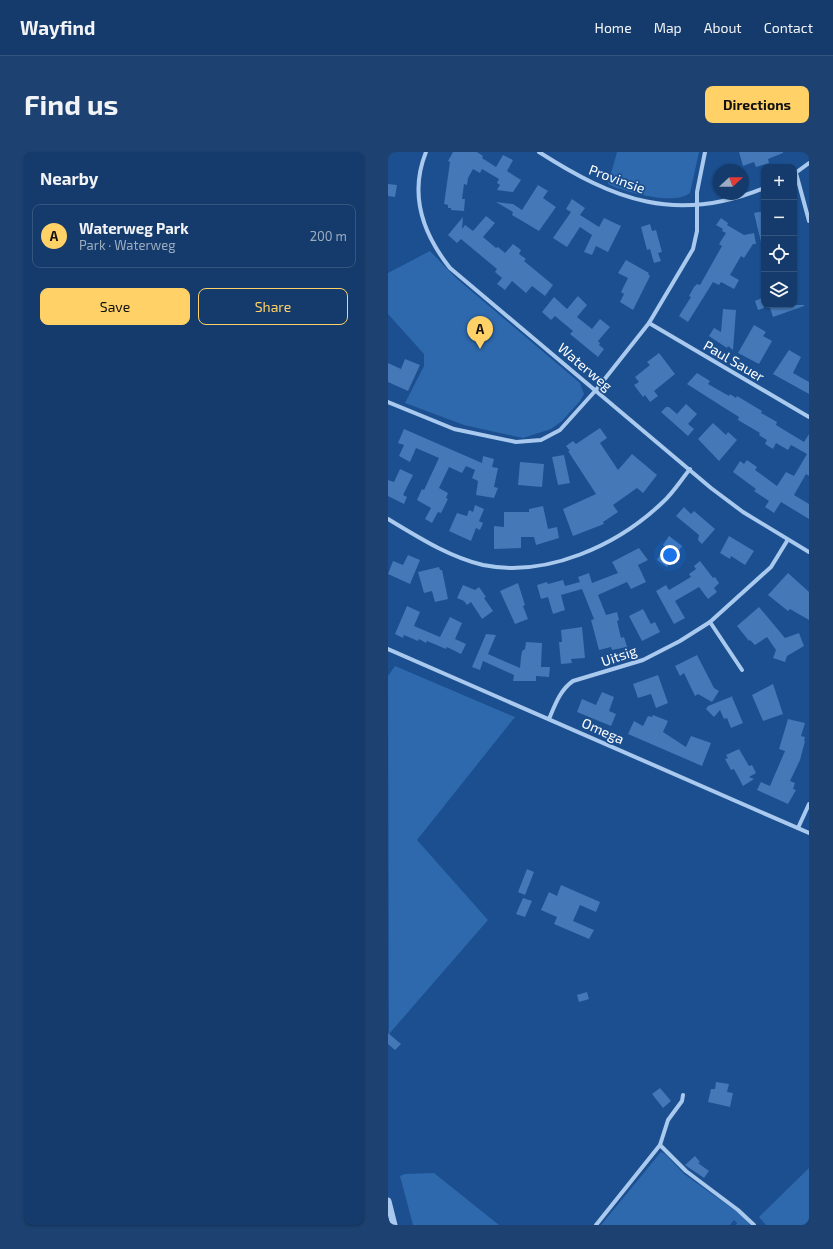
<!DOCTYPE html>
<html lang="en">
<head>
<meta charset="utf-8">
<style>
  body { margin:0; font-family:"Exo 2",sans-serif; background:#1d4271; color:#f1f3f6 }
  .controls { position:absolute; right:12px; top:12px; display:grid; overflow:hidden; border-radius:8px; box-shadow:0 1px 3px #0004 }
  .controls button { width:36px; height:36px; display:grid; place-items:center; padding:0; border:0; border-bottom:1px solid #33557e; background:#143b6b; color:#f1f3f6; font:20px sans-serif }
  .compass { position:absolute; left:325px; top:12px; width:36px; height:36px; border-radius:50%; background:#143b6b; box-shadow:0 1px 3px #0004; rotate:68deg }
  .you { position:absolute; left:282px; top:403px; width:14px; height:14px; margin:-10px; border:3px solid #fff; border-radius:50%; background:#1a73e8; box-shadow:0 0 0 6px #1a73e833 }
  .badge { display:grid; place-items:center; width:26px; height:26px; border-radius:50%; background:#ffd166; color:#111; font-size:13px; font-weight:700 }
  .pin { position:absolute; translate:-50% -33px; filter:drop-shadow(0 1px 2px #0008) }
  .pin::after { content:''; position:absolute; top:21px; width:14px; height:12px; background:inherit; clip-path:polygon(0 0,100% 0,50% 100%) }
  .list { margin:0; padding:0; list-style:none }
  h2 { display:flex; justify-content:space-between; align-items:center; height:52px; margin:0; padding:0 16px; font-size:17px }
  h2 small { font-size:13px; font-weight:400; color:#9dadc1 }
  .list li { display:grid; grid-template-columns:26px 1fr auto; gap:12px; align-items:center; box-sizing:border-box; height:64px; margin:0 8px 8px; padding:0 8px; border:1px solid #33557e; border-radius:8px }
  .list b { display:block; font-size:15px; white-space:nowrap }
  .list p { margin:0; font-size:13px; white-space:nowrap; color:#9dadc1 }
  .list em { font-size:13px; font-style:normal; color:#9dadc1 }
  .actions { display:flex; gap:8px; padding:12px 16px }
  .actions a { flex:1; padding:9px 0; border:1px solid #ffd166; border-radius:8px; text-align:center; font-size:14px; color:#ffd166 }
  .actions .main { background:#ffd166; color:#111 }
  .icon { flex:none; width:22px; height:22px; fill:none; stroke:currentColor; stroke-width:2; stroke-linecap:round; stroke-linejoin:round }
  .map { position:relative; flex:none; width:421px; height:1073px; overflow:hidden; border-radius:8px }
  header { display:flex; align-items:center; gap:24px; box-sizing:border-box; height:56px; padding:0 20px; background:#143b6b; border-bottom:1px solid #33557e }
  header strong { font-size:19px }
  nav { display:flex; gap:22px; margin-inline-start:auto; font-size:14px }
  .intro { display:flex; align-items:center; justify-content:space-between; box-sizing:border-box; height:96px; padding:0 24px }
  h1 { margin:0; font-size:28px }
  .button { padding:10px 18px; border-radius:8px; background:#ffd166; color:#111; font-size:14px; font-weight:700 }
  main { display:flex; gap:24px; padding:0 24px }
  aside { flex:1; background:#143b6b; border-radius:8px; box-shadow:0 1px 3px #0004 }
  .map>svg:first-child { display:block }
</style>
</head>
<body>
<header>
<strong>Wayfind</strong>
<nav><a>Home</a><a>Map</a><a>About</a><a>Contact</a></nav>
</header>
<div class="intro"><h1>Find us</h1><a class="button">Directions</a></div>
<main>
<aside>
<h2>Nearby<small></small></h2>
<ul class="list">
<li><span class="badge">A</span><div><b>Waterweg Park</b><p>Park · Waterweg</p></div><em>200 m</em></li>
</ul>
<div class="actions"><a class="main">Save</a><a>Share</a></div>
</aside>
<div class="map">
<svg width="421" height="1073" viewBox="0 0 421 1073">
  <rect width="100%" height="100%" fill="#1b4f8f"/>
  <!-- green -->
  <g fill="#2e69ad">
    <path d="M229 0H311L302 41C286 54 237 40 220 32Z"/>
    <path d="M42 99 68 126 192 231 196 242 192 249 174 269 163 277 135 286 76 273 17 251 36 214V202L0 162V121Z"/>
    <path d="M7 514 127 565 29 688 100 768 1 882 0 524Z"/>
    <path d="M273 1000 277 1002 296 1022 355 1064 362 1073H348L349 1071 346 1068 342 1073H213Z"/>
    <path d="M421 1016V1073H378L371 1065Z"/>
    <path d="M46 1021 111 1073H25L12 1024 17 1022Z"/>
  </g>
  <!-- building -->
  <g fill="#4478b7">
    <path d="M65 0H89L95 4 94 6 108 15 115 3 125 8 119 19 133 28 125 40 109 38 112 33 109 31 111 27 94 17 92 21 85 17 80 26 79 33 76 32 74 47H77L76 59 63 58V56H60V53L56 52 62 10 60 9Z"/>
    <path d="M351 0H395V1L380 7 381 11 368 15 366 10 355 14Z"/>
    <path d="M0 32 9 33 7 45 0 44Z"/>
    <path d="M150 33 160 39 155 46 168 55 151 79 124 63 125 60 108 50 125 52 134 58Z"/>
    <path d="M184 47 197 56 192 63 211 75 216 66 233 74 220 100 208 94 204 103 196 100 204 83 192 75 179 95 165 86 183 60 178 57Z"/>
    <path d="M376 59V90H373L366 61Z"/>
    <path d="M98 64 107 71 95 85 108 96 110 95 117 101 125 92 133 98 131 102 138 107 136 109 165 133 157 144 144 134 138 141 124 129 117 138 109 132 114 126 107 120 109 117 73 87 69 91 60 83 75 65 74 77 77 73 85 79Z"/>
    <path d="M333 66 340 71 339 73 356 83 366 81 368 92H365L356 106 353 104 342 123 351 128 346 137 333 130 331 133 325 130 300 170 291 164 303 145 301 144 306 135 309 132 312 133 334 94 331 92 338 81 334 79 335 77 328 73Z"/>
    <path d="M262 72 264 79 268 78 274 100 270 101 273 109 266 111 262 97 259 98 253 75Z"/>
    <path d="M238 108 261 121 260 122 262 124 245 158 232 150 236 142 233 140 240 126 230 121Z"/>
    <path d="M190 144 199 153 189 165 204 177 212 167 222 175 210 189 212 191 211 193 216 197 210 205 182 182 185 179 167 164 163 168 154 160 166 145 179 157Z"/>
    <path d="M376 145V156L370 158 367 149Z"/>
    <path d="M381 153H416V154L385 165Z"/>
    <path d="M335 157 348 158 345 198 340 194 339 196 321 184 326 176 333 180Z"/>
    <path d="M366 173 378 180 375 184 384 189 371 212 350 201Z"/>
    <path d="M401 198 413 205 405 221 421 230V242L385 222Z"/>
    <path d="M271 201 287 222 266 239 270 244 262 250 257 243 255 245 246 233 251 230 247 225 262 213 259 210Z"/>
    <path d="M17 207 32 213 20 239 0 230V211L13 217Z"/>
    <path d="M309 221 322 229 320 232 341 244 342 242 348 246 349 244 374 259 373 261 389 270 388 273 416 290 421 282V324L418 322 406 343 421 352V367L393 350 386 361 377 355 381 349 366 339 368 337 345 320 352 309 356 312 359 308 369 315 367 318 389 334 398 320 406 324 419 302 403 293 400 298 388 291 385 297 377 292 379 288 371 283 372 281 350 268 351 265 335 255 299 232Z"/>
    <path d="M298 252 309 262 300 272 306 277 300 284 273 260 278 255H281L289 262Z"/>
    <path d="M325 271 338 283 340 280 349 288 331 309 310 287Z"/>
    <path d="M212 276 219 286 212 291 230 318 244 302 269 323 255 341 249 336 225 353 230 360 215 370 216 372 185 384 175 357 208 342 180 299H182L178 294 185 289 188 292Z"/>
    <path d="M16 277 94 311 95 304 106 307 104 315 110 316 106 335 110 336 106 346 88 343 90 329 84 326 87 318 78 314 74 321 61 315 51 336 60 341 58 346 60 347 53 361 50 360 44 371 37 367 43 356 29 348 34 337 36 338 51 306 28 296 22 310 11 304 16 293 10 291Z"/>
    <path d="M176 303 182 331 170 333 164 305Z"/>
    <path d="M132 310 156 312 154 335 130 333Z"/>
    <path d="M12 317 25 323 15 343 19 345 16 352 0 344V328L6 330Z"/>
    <path d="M87 353 96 357 91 369 95 371 92 378 88 376 83 389 61 379 69 361 79 364 81 358 85 360Z"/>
    <path d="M155 354 160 377 169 375 171 386 148 393 146 385H133V396L106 397V374L116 375V360H141V357Z"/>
    <path d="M296 355 303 362 306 359 327 377 314 392 310 388 311 383 288 364Z"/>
    <path d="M281 384 294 394 279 415 269 408 277 395 275 393Z"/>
    <path d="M341 384 366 399 357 413 343 404 342 407 332 401Z"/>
    <path d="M251 396 260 408 250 413 258 430 243 437 239 430 210 443 218 463 229 460 231 468 229 469 233 486 236 485 239 495 224 498 223 495 211 498 203 468 206 467 194 437 173 443 177 458 165 462 160 445 153 447 149 433 159 430 160 432 175 428 177 434 192 430 190 425 201 421 204 431 230 421 224 410Z"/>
    <path d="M20 403 32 408 22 432 0 422 5 409 15 413Z"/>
    <path d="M312 409 325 426 327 425 331 431 326 436 329 440 320 447 311 435 287 449 297 466 286 472 268 439 278 433 281 438 303 425 301 422 308 417 306 414Z"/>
    <path d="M51 415 52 418H54L60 447 47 450 44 439 36 441 30 420Z"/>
    <path d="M400 421 421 440V468L402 457 400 459 380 443Z"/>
    <path d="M130 431 137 453 135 454 140 467 127 472 112 439Z"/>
    <path d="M75 433 87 438 91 435 98 445 96 446 105 459 94 467 83 450 79 453 76 449 69 446Z"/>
    <path d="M19 454 32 460 26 474 52 485 62 465 74 471 67 487 78 492 73 502 59 495 58 497 39 489 38 491 31 487 30 489 16 483 15 486 7 482Z"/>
    <path d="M371 455 397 486 411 481 416 494 399 504 397 510 385 506 388 498 379 485 367 493 362 488 361 489 349 474Z"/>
    <path d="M255 457 263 472 267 470 272 480 254 489 241 464Z"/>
    <path d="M194 475 197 506 183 507 184 511 173 512 171 490H174L173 478Z"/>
    <path d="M98 482 108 483 100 502 132 516 133 505 134 499 137 497 138 490 154 491 153 515H162L161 525 148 524V529H125L126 523 95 509 92 518 84 515Z"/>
    <path d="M309 503 326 536 331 539 324 550 310 542 307 544 296 521 292 524 287 514Z"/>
    <path d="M270 523 280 551 268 556 263 542 250 546 245 532Z"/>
    <path d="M385 532 395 562 375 569 364 543Z"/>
    <path d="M214 540 226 545 221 559 228 562 223 574 189 560 194 547 208 553Z"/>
    <path d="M345 544 344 545 355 571 343 576 339 566 336 567 332 558 326 565 318 557 320 554Z"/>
    <path d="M265 563 280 569 275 580 298 595 303 584 323 591 314 614 240 582 246 569 255 574 260 564 264 565Z"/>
    <path d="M400 567 417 571 413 584 417 585 416 589H417L412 608 402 629 407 631 405 637 408 638 400 652 369 638 373 630 382 634 397 599 391 597Z"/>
    <path d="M351 597 361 614 364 613 368 621 361 625 366 627 355 634 346 617 343 618 337 607 340 606 338 603Z"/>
    <path d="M139 717 146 720 137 743 130 740Z"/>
    <path d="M173 733 212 750 208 760 192 753 185 769 206 778 201 787 166 772 169 765 153 758 161 740 169 744Z"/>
    <path d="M135 746 144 749 137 765 128 762Z"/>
    <path d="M199 840 201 847 191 850 189 843Z"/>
    <path d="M0 881 13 892 7 898 0 892Z"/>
    <path d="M328 930 341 932 339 940 345 941 342 955 320 950 323 937H327Z"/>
    <path d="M272 936 283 949 275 956 264 942Z"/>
    <path d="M307 1004 312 1010 310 1011 321 1019 316 1026 297 1013Z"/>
  </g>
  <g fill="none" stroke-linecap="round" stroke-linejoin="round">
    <!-- minor -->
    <g stroke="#a9c9ee" stroke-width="4">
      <path d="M38 0C21 42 35 82 62 116L323 336 355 360 421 400"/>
      <path d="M151 0C226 48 288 72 376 36"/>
      <path d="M408 21 421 69"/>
      <path d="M406 22 421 11"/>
      <path d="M261 171 421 265"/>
      <path d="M0 250 66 277 128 290 153 288 172 278 208 238 261 171 305 97 309 79V40L317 0"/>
      <path d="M0 367C30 385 61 405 95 413 159 426 230 393 275 350 285 341 293 328 302 317"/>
      <path d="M322 470 354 518"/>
      <path d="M0 497 421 681"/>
      <path d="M161 567C167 553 172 538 185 529L255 508 292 489 322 470 383 415 399 389"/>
      <path d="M410 676 421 652"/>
      <path d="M272 993 298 1019 350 1058 366 1073"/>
      <path d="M208 1073 272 993 280 968 294 949 295 943"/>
    </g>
    <!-- tertiary -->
    <path stroke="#a9c9ee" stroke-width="7" d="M0 1049 6 1073"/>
  </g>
  <g text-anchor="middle" stroke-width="3.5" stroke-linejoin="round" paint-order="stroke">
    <!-- street labels -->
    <g font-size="14" fill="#fff" stroke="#1b4f8f">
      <text transform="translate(229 27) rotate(20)" y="5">Provinsie</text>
      <text transform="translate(346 209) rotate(30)" y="5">Paul Sauer</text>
      <text transform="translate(197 215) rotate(40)" y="5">Waterweg</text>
      <text transform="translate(231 504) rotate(-19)" y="5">Uitsig</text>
      <text transform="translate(215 579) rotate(24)" y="5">Omega</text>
    </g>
  </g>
</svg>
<div class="controls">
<button>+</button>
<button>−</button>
<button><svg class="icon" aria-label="locate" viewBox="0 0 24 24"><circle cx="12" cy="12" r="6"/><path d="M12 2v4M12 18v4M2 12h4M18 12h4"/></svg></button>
<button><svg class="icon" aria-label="layers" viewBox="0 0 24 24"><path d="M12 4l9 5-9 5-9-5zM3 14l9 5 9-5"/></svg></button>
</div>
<svg class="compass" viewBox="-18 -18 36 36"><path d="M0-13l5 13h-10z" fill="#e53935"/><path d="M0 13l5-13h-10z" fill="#9dadc1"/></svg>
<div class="you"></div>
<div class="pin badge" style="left:92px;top:197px">A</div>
</div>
</main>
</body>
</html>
